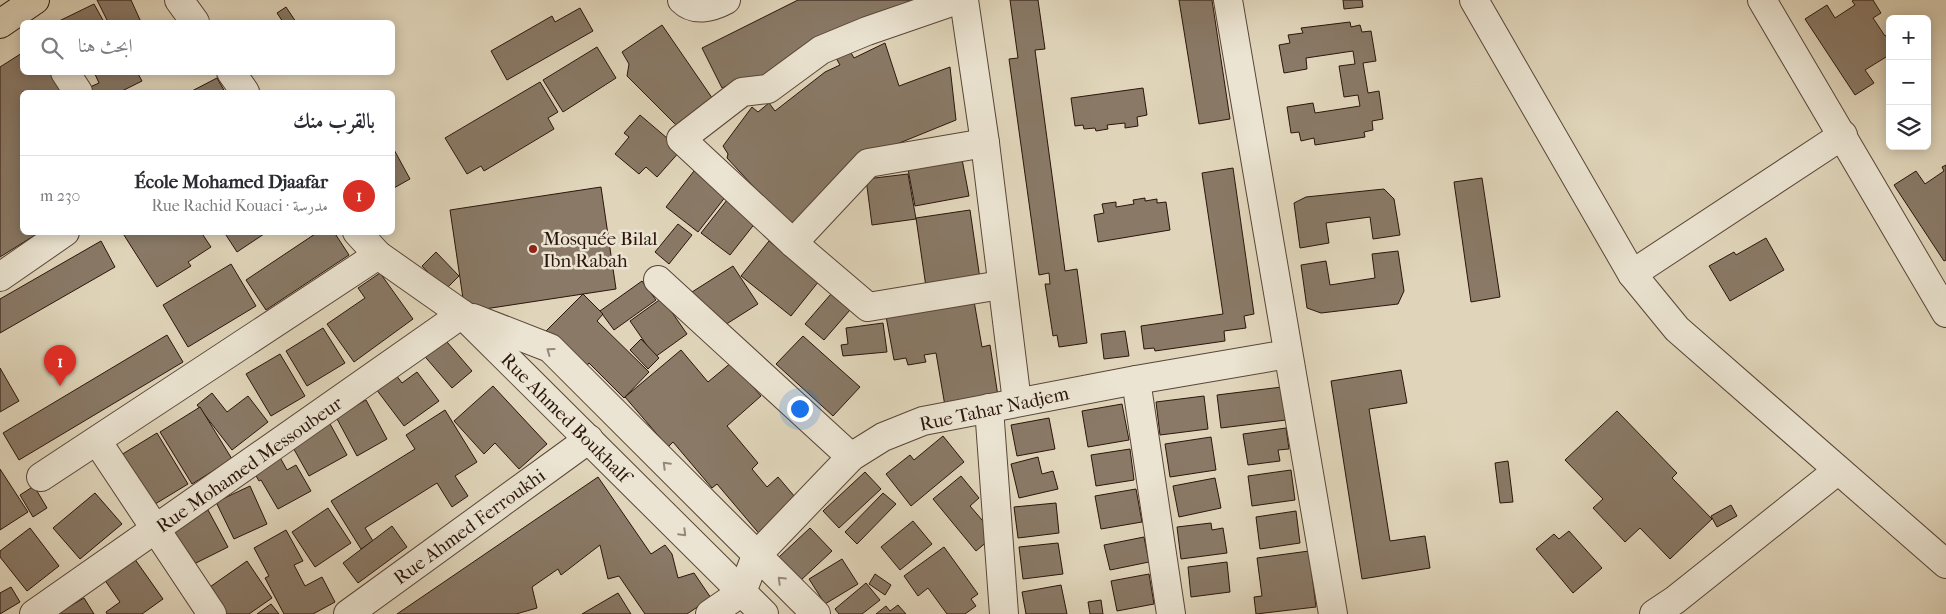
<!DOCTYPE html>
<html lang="ar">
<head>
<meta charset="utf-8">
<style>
  body { margin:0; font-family:"IM FELL French Canon",Amiri,serif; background:#f7f7f7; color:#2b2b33; direction:rtl }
  .controls { position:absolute; right:15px; top:15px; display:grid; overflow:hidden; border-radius:8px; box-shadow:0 2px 12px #0003 }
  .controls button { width:45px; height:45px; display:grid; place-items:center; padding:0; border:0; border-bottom:1px solid #e1e1e2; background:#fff; color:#2b2b33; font:25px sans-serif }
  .you { position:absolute; left:799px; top:408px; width:18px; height:18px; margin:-12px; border:4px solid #fff; border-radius:50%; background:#1a73e8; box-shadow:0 0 0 8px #1a73e833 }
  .badge { display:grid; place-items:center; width:32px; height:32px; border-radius:50%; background:#d93025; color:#fff; font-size:16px; font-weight:700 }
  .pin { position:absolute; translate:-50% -41px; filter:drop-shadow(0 1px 2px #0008) }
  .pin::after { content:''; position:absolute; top:26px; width:18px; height:15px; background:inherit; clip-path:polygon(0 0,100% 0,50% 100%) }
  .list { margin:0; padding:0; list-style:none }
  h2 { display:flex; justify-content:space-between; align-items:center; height:65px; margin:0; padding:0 20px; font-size:21px }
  h2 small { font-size:16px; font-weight:400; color:#7c7c81 }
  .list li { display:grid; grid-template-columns:32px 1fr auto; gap:15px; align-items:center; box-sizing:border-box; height:80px; padding:0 20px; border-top:1px solid #e1e1e2 }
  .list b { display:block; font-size:19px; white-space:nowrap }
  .list p { margin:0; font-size:16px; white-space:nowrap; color:#7c7c81 }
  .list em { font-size:16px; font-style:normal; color:#7c7c81 }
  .icon { flex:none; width:28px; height:28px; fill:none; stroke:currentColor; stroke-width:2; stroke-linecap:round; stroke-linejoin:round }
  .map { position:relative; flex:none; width:1946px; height:614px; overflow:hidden; direction:ltr }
  .search { position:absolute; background:#fff; box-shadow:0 2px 12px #0003; left:20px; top:20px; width:375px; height:55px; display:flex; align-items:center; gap:12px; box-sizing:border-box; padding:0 18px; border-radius:8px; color:#7c7c81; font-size:19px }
  .panel { position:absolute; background:#fff; box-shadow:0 2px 12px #0003; left:20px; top:90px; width:375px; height:145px; border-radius:8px; direction:rtl }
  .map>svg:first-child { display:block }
</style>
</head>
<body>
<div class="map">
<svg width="1946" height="614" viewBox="0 0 1946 614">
  <rect width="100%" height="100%" fill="#e0d5ba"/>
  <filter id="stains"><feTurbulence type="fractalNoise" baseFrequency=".004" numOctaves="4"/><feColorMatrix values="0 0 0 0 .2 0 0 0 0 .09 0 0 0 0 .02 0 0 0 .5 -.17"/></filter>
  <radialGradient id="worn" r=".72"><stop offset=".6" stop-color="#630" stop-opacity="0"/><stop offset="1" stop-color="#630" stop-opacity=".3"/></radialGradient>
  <!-- building -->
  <g fill="#897966" stroke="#2b150c">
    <path d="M97 0H131L141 22H108Z"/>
    <path d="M798 0H933L767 86 740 79 722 88 702 48Z"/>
    <path d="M1010 0H1038L1045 49 1035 50 1065 271 1077 269 1087 343 1059 347 1057 335 1053 336 1045 284H1050L1049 273 1039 275 1009 59 1018 58Z"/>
    <path d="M1179 0H1212L1230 119 1199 124Z"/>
    <path d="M1343 0H1362L1363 7 1344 9Z"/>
    <path d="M1854 0H1873L1881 13 1873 18 1885 36 1890 33V62L1886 57 1865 70 1874 83 1855 95 1805 19 1827 5 1835 18 1855 5 1852 1Z"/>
    <path d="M94 4 104 22H57Z"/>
    <path d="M286 7 296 22H283L277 13Z"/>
    <path d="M580 8 593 31 507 80 491 51 552 16 555 22Z"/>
    <path d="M1350 22 1351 27 1360 25 1362 32 1371 31 1376 61 1363 63 1368 93 1379 91 1383 119 1372 121 1373 130 1364 132 1365 137 1315 145 1314 138 1301 141 1299 132 1291 133 1287 107 1313 103 1315 113 1360 106 1358 95 1344 97 1339 66 1355 64 1353 51 1306 58 1307 69 1284 73 1279 45 1290 43 1288 35 1303 33 1301 28Z"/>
    <path d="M662 25 717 105 679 128 627 76 629 64 622 52Z"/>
    <path d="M885 43 899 86 950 67 956 120 865 157 792 228 727 158 728 154 723 146 752 107 758 112 769 103 775 111 825 72 840 65 836 58 850 51 854 58Z"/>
    <path d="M597 47 616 78 563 112 543 80Z"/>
    <path d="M22 53V72H49L61 92H22V232H40L0 257V67Z"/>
    <path d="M94 72H137L142 81 120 92H93L90 87 99 83Z"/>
    <path d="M217 78 225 92H190Z"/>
    <path d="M540 82 558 112 548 118 554 129 484 171 481 166 467 174 445 138Z"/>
    <path d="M1143 88 1147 115 1137 117 1138 126 1125 128V123L1107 125 1108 129 1096 131 1095 128 1084 129 1083 125 1075 126 1071 98Z"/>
    <path d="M640 115 681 150 657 177 646 167 639 174 615 154 629 137 624 133Z"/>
    <path d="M392 146 410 179 392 189Z"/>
    <path d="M961 154 969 196 915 206 907 164Z"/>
    <path d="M1946 165V260L1944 261 1894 185 1916 171 1925 184 1944 171 1942 167Z"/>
    <path d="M1233 168 1254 314 1244 316 1246 328 1224 331 1225 341 1155 351 1154 348 1144 349 1141 326 1223 314 1202 173Z"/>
    <path d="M694 171 726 196 698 232 666 207Z"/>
    <path d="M908 174 916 219 872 225 866 179Z"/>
    <path d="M1482 178 1500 297 1471 302 1454 182Z"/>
    <path d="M601 187 616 289 465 312 450 210Z"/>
    <path d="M1384 189 1394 199 1400 235 1373 239 1370 217 1326 223 1329 243 1300 248 1294 203 1306 197Z"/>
    <path d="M1145 198V201L1157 199V203L1166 202 1170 230 1098 242 1094 215 1104 213 1102 204 1116 202V207L1134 204 1133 200Z"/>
    <path d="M727 200 756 222 730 255 701 233Z"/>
    <path d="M970 210 980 279 926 287 916 218Z"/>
    <path d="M678 224 692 235 669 264 655 252Z"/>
    <path d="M122 232H201L211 247 188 262 191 266 157 287Z"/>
    <path d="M224 232H267L237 252Z"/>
    <path d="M318 232H334L349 255 266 310 246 280Z"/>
    <path d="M1766 238 1784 270 1730 301 1709 266 1734 252 1736 255Z"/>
    <path d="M101 241 115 267 0 333V299Z"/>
    <path d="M769 241 819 281 791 316 741 276Z"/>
    <path d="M1398 251 1404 291 1398 304 1321 313 1307 308 1301 265 1326 261 1330 285 1375 278 1372 254Z"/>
    <path d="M436 252 459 276 445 290 422 266Z"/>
    <path d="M231 264 256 306 188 347 163 305Z"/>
    <path d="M733 266 758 304 717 330 692 292Z"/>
    <path d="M380 273 413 319 354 362 327 324 365 298 358 288Z"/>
    <path d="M642 281 656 300 614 330 600 311Z"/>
    <path d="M583 294 603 314 597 321 649 372 624 398 589 363 584 369 546 331Z"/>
    <path d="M831 294 850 310 824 340 805 324Z"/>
    <path d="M662 298 687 334 655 357 630 321Z"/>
    <path d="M974 301 982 347 990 345 998 396 945 406 936 353 924 355 926 362 908 365 906 358 894 360 886 316Z"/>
    <path d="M883 323 887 352 843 356 841 345 848 344 846 328Z"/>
    <path d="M323 328 345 363 307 386 286 351Z"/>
    <path d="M1125 331 1129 356 1104 359 1101 334Z"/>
    <path d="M167 335 183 362 19 460 3 433Z"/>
    <path d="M441 335 472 371 452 388 421 352Z"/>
    <path d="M803 336 860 387 833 416 776 364Z"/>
    <path d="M641 339 659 358 648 369 630 350Z"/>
    <path d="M681 350 708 382 732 362 761 396 727 426 758 463 752 469 767 487 778 477 801 504 762 537 717 484 712 488 673 442 668 447 625 397Z"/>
    <path d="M280 354 305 396 271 416 246 374Z"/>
    <path d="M0 368 19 401 0 412Z"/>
    <path d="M1401 370 1407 403 1369 409 1390 541 1425 536 1430 568 1362 579 1331 381Z"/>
    <path d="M417 372 439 401 404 426 376 389 396 375 402 383Z"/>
    <path d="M493 386 547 444 519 469 495 443 484 454 454 421Z"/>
    <path d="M1282 387 1286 420 1221 428 1217 395Z"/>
    <path d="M212 393 227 412 248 396 268 422 232 450 197 405Z"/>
    <path d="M1204 396 1208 429 1160 435 1156 402Z"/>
    <path d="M366 400 387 439 357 456 336 417Z"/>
    <path d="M1122 404 1129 440 1088 447 1082 411Z"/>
    <path d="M200 407 232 459 192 484 160 432Z"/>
    <path d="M445 410 477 462 455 476 468 496 452 507 437 483 365 528 373 541 361 549 331 501 415 449 406 435Z"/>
    <path d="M1617 411 1677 473 1672 478 1712 519 1670 559 1640 528 1625 542 1593 508 1603 499 1565 460Z"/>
    <path d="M1049 418 1055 449 1017 456 1011 425Z"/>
    <path d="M329 422 347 455 309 476 291 444Z"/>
    <path d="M1286 428 1289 449 1278 450 1280 461 1248 465 1243 434Z"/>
    <path d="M157 433 188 484 147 509 116 458Z"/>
    <path d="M943 436 964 462 911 506 886 474 910 455 914 460Z"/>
    <path d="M1211 437 1216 470 1170 477 1165 444Z"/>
    <path d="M1130 449 1134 480 1096 486 1091 455Z"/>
    <path d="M277 452 287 470 296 465 311 491 278 509 261 480 259 481 251 467Z"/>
    <path d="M1038 457 1042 474 1053 471 1058 489 1019 498 1011 464Z"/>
    <path d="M1508 461 1513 502 1500 503 1495 463Z"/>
    <path d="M0 469 28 512 0 530Z"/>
    <path d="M1291 470 1295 500 1252 506 1248 476Z"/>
    <path d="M865 472 881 489 839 528 823 511Z"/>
    <path d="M961 476 979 498 970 506 995 535 976 551 933 499Z"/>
    <path d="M598 477 651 554 665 545 672 554 678 578 694 573 711 598 687 614H645L619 576 608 579 600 545 561 575 558 569 532 587 537 608 516 614H397Z"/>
    <path d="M1215 478 1221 508 1179 517 1173 486Z"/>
    <path d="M34 486 47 508 33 517 20 495Z"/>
    <path d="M250 486 267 524 234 539 216 502Z"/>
    <path d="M1136 489 1142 522 1101 529 1095 496Z"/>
    <path d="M95 493 122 524 80 559 53 528Z"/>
    <path d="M883 493 896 504 857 544 845 532Z"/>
    <path d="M1056 503 1059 533 1018 538 1014 507Z"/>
    <path d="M1731 505 1737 516 1717 527 1711 516Z"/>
    <path d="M328 508 351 543 315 567 292 532Z"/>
    <path d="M208 510 228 547 192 565 173 529Z"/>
    <path d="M1296 511 1300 543 1260 549 1256 517Z"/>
    <path d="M913 521 932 544 900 570 881 547Z"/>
    <path d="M1211 523 1212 530 1223 528 1227 553 1181 559 1177 527Z"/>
    <path d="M392 526 407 547 358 583 343 563Z"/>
    <path d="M30 528 59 566 27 591 0 557V551Z"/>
    <path d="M810 528 832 551 800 581 779 557Z"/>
    <path d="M286 530 303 561 294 565 305 586 322 577 335 602 313 614H284L265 578 269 576 254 548Z"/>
    <path d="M1569 531 1602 568 1573 593 1536 549 1554 534 1559 539Z"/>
    <path d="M1144 537 1149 562 1110 570 1104 545Z"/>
    <path d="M1058 543 1063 574 1023 579 1019 547Z"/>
    <path d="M944 547 978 594 971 599 976 606 965 614H947L928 588 918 596 904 576Z"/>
    <path d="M1309 551 1316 607 1256 614 1254 597 1262 596 1257 558Z"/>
    <path d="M134 558 163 599 142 614H107L106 612 120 602 104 579Z"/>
    <path d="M842 559 858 584 825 604 809 579Z"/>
    <path d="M247 561 272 598 249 614H224L207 589Z"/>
    <path d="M1227 562 1230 592 1191 597 1188 567Z"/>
    <path d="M875 574 891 585 885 595 869 584Z"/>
    <path d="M1149 574 1154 604 1117 611 1111 581Z"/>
    <path d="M866 583 880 600 862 614H839L835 609Z"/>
    <path d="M1061 585 1067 614H1026L1022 592Z"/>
    <path d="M11 587 20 602 0 614V593Z"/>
    <path d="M618 593 631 614H582Z"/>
    <path d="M84 598 94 614H57Z"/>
    <path d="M1101 600 1103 614H1090L1088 602Z"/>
    <path d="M271 604 279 614H257Z"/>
    <path d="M898 605 906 614H876L886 606 890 611Z"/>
  </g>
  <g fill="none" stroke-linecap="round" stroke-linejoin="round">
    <!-- minor casing -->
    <g stroke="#584538" stroke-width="30">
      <g id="minor">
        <path d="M179 0 195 22"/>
        <path d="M682 0C694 12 711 8 726 0"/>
        <path d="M957 0 867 31 821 50 768 89 742 92 681 139 793 243 868 307 1001 285"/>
        <path d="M964 0 985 143 1017 402"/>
        <path d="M1228 0 1333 614"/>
        <path d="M1474 0 1632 274 1677 329 1946 564"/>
        <path d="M1762 0 1946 313"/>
        <path d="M65 72 78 92"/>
        <path d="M231 72 245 92"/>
        <path d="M357 232 378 255 462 314 764 614"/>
        <path d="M793 243 868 163 985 143"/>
        <path d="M1632 274 1843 135"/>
        <path d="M0 277 65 232"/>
        <path d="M658 280 851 457"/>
        <path d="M473 318 550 348 816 614"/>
        <path d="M1136 380 1171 614"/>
        <path d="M989 408 1004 614"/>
        <path d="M97 441 212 614"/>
        <path d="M41 477 378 255"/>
        <path d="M34 614 462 314"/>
        <path d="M348 614 589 439"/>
        <path d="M710 614 742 592 756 556 851 457 883 437 923 421 1136 380 1288 354"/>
        <path d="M1654 614 1675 600 1837 471"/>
      </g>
    </g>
    <!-- major casing -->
    <g stroke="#2b150c" stroke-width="30">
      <path id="major" d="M0 24 35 0"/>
    </g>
    <!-- minor -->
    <use href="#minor" stroke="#ebe4d2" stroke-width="28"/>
    <!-- major -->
    <use href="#major" stroke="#e0d5ba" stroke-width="28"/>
  </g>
  <!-- one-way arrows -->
  <defs><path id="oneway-chevron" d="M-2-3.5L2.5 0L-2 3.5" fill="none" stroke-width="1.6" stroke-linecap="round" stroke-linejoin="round" transform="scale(1.25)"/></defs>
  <g stroke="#958779">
    <use href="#oneway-chevron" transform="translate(550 351) rotate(-144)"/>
    <use href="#oneway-chevron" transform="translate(666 465) rotate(-135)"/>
    <use href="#oneway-chevron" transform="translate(683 533) rotate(45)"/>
    <use href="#oneway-chevron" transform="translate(781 580) rotate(-136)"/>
  </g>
  <!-- markers -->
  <circle fill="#8f2418" stroke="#ebe4d2" stroke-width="2" cx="533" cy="249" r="5"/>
  <g text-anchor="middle" stroke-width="5" stroke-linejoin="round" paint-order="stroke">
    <!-- poi labels -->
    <g font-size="19" fill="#2b150c" stroke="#ebe4d2" text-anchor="start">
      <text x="543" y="245">Mosquée Bilal<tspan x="543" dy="22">Ibn Rabah</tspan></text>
    </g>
    <!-- street labels -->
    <g font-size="19" fill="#2b150c" stroke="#ebe4d2">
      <text transform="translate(994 408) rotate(-12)" y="7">Rue Tahar Nadjem</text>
      <text transform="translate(566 417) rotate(45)" y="7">Rue Ahmed Boukhalf</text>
      <text transform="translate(249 464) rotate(-35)" y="7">Rue Mohamed Messoubeur</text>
      <text transform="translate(469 526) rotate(-36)" y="7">Rue Ahmed Ferroukhi</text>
    </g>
  </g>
  <rect width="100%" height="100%" filter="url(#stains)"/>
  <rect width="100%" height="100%" fill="url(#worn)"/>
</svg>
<div class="controls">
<button>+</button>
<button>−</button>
<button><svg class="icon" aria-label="layers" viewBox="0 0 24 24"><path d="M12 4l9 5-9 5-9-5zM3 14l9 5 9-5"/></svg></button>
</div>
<div class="you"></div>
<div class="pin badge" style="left:60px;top:386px">1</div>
<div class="search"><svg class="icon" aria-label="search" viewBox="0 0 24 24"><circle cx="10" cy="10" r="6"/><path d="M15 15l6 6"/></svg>ابحث هنا</div>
<section class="panel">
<h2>بالقرب منك<small></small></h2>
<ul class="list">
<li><span class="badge">1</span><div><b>École Mohamed Djaafar</b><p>مدرسة · Rue Rachid Kouaci</p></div><em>230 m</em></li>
</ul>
</section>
</div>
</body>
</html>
